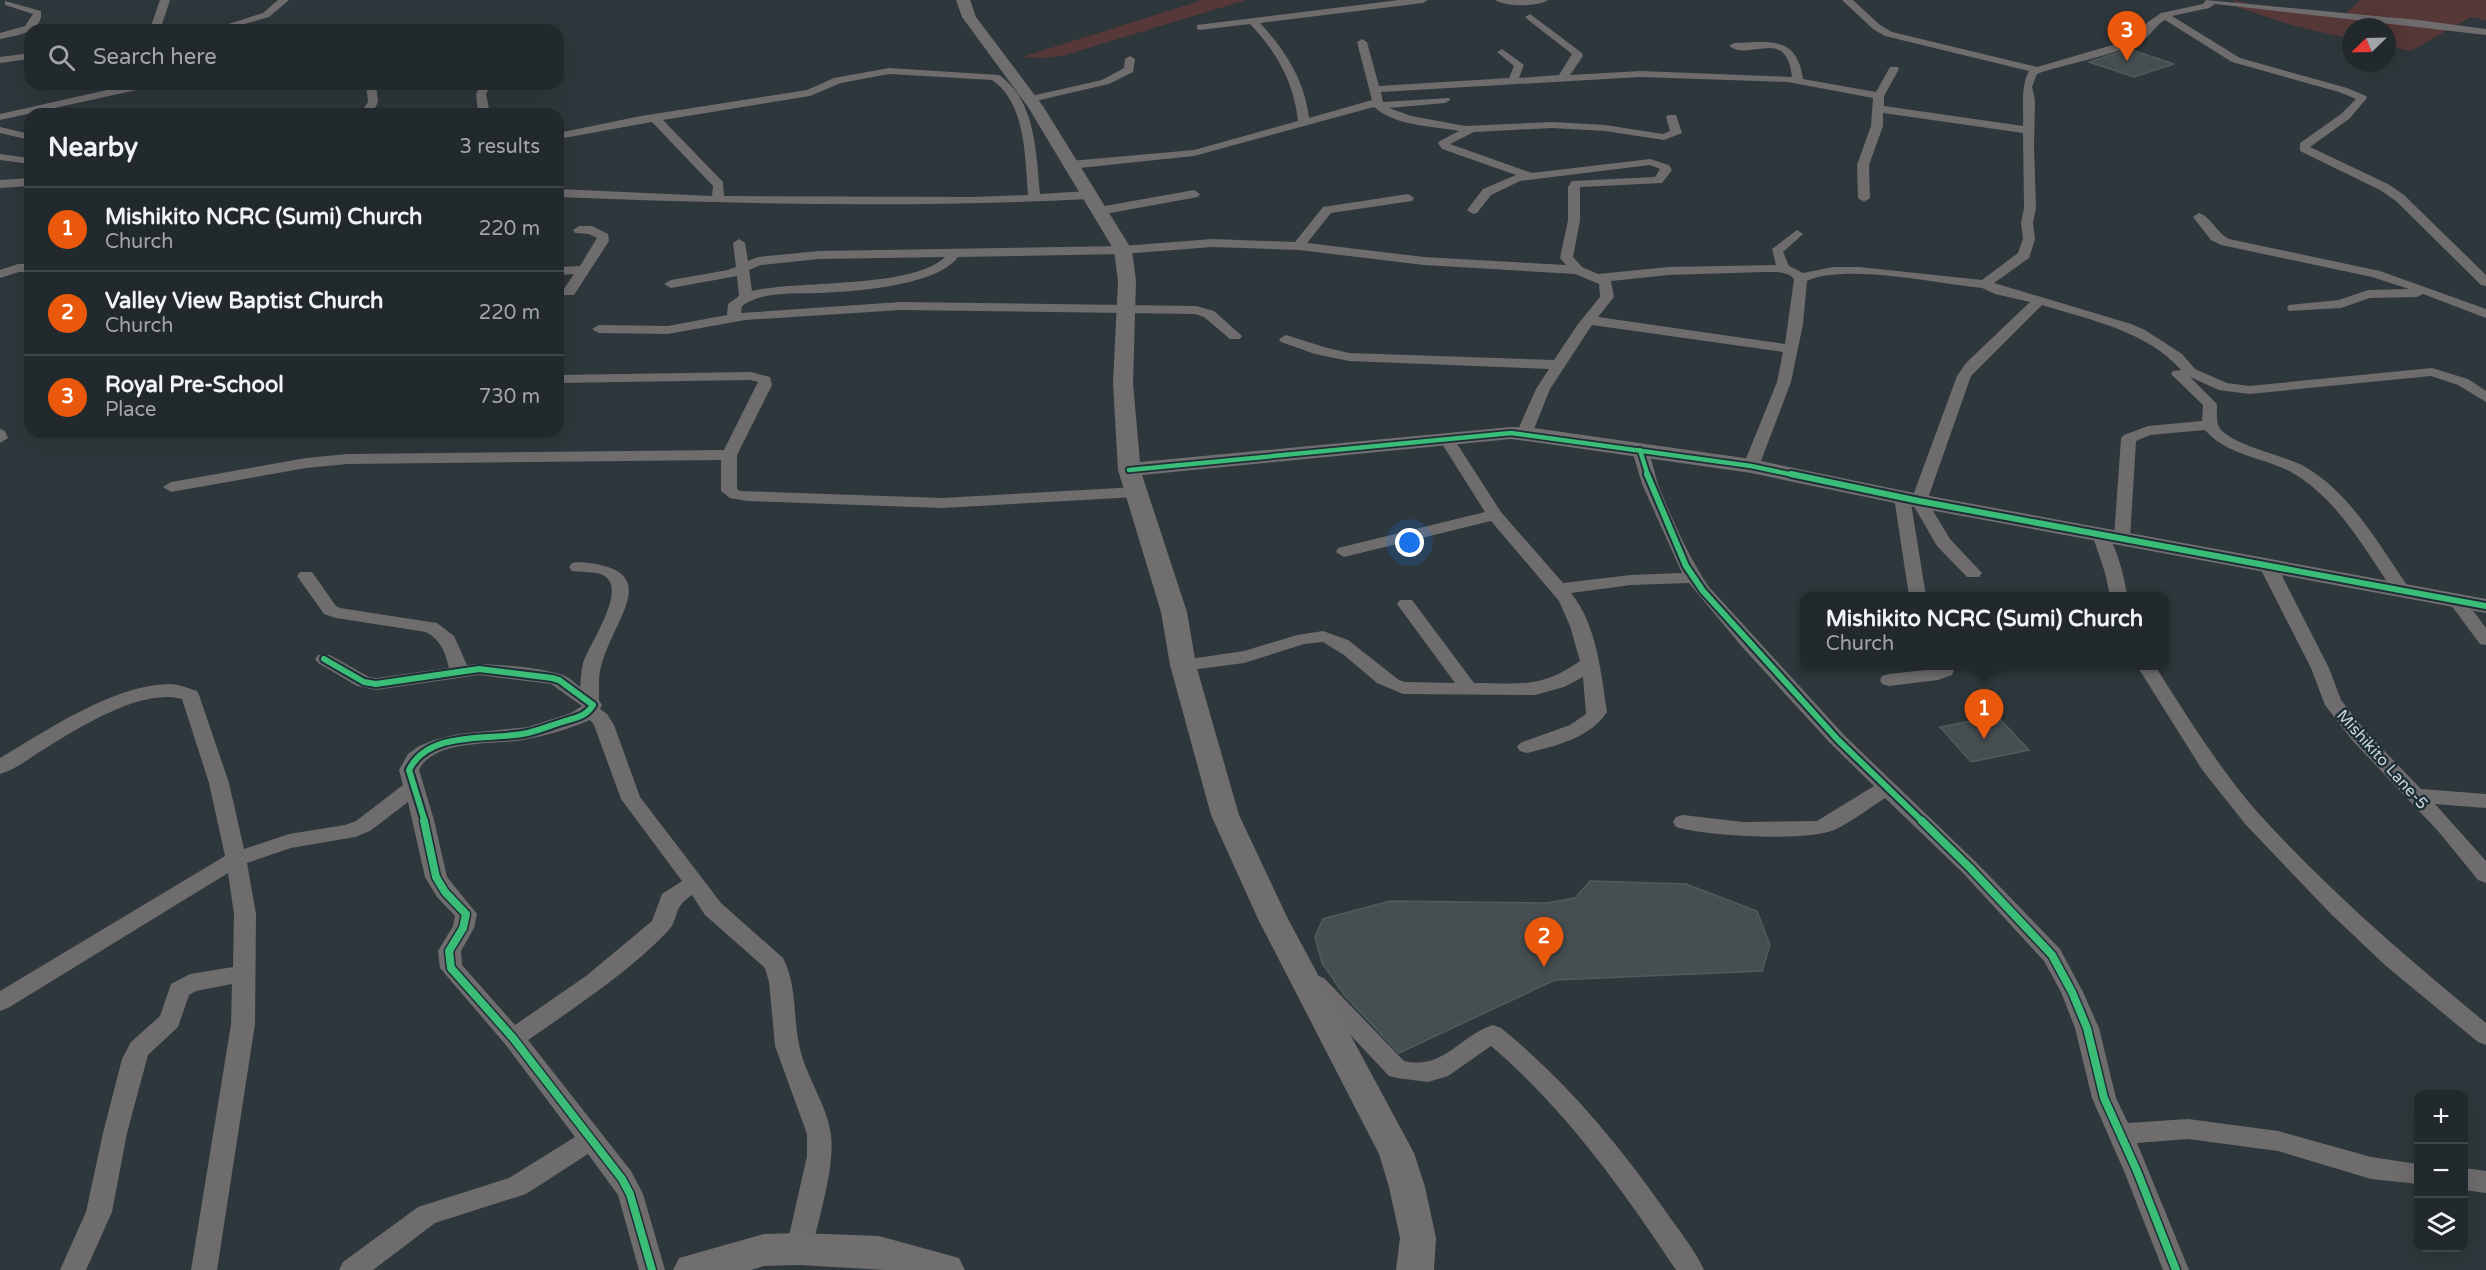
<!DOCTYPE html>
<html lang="en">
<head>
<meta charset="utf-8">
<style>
  body { margin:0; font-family:"Varela Round",sans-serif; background:#2e3538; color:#f1f3f6 }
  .controls { position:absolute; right:18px; bottom:18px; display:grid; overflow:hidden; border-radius:12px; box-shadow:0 6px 24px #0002 }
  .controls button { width:54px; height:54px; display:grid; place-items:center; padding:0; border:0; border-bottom:2px solid #3f4548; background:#22292c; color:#f1f3f6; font:30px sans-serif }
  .compass { position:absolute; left:2342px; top:18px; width:54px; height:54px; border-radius:50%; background:#22292c; box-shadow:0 6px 24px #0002; rotate:247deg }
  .you { position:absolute; left:1410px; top:543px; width:21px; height:21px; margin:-15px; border:4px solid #fff; border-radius:50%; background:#1a73e8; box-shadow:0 0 0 9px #1a73e833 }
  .badge { display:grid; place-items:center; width:39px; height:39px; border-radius:50%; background:#ea580c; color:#fff; font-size:20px; font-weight:700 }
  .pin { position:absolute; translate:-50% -50px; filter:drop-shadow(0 2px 3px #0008) }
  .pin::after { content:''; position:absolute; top:32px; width:21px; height:18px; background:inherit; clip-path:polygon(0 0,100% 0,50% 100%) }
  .popup { position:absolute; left:1800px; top:592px; width:369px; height:78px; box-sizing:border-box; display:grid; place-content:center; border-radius:12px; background:#22292c; filter:drop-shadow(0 2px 4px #0005); font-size:20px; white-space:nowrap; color:#a2a6a9 }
  .popup b { font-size:22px; color:#f1f3f6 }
  .popup::after { content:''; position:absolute; left:50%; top:100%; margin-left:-12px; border:12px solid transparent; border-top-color:#22292c }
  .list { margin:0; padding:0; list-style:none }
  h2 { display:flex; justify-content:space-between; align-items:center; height:78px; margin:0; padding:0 24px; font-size:26px }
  h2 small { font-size:20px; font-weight:400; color:#a2a6a9 }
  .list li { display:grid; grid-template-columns:39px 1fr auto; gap:18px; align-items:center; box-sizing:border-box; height:84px; padding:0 24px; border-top:2px solid #3f4548 }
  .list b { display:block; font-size:22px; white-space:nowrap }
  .list p { margin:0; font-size:20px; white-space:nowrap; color:#a2a6a9 }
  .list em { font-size:20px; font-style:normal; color:#a2a6a9 }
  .icon { flex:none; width:33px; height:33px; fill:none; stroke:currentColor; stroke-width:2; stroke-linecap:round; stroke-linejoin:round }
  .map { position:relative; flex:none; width:2486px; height:1270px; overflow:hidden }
  .search { position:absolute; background:#22292c; box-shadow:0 6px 24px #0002; left:24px; top:24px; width:540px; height:66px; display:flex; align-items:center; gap:15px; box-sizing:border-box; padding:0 21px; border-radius:18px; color:#a2a6a9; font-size:22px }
  .panel { position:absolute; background:#22292c; box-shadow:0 6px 24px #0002; left:24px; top:108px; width:540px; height:330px; border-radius:18px }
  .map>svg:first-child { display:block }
</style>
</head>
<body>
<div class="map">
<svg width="2486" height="1270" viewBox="0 0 2486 1270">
  <rect width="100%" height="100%" fill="#2e373b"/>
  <!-- green -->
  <g fill="#573838">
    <path d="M1203 0H1246L1065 55 1045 58 1022 57Z"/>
    <path d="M2234 0 2281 11 2342 17 2360 0H2486V20L2471 17 2411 51 2387 46V27H2351V39L2291 25 2237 7Z"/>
  </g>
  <!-- building -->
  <g fill="#464e51" stroke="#525a5d" stroke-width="1.5">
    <path d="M2129 49 2174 64 2134 77 2089 62Z"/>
    <path d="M1997 716 2029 750 1971 762 1940 727Z"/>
    <path d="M1590 881 1686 884 1757 911 1770 945 1762 971 1555 980 1399 1053 1344 995 1322 963 1315 937 1323 919 1390 901 1547 903 1575 898Z"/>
  </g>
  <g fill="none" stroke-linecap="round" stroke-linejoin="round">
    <!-- street -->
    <g fill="#6f6c6d" fill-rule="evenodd">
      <path d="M160 0H170L162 24 157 30H146L152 23Z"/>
      <path d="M278 0H289L269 17 227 29 222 26 263 13Z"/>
      <path d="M1399 0H1428L1423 3 1260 23C1285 50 1305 81 1309 118L1372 100 1357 42 1362 39 1367 42 1379 86 1509 78 1514 66 1497 52 1502 49 1524 65 1519 78 1559 75 1572 54 1527 19 1525 17 1530 14 1582 53 1583 56 1570 75 1640 71 1792 77C1786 25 1750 62 1729 46L1734 43C1769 42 1797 35 1803 79L1876 92 1890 67H1898L1899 69 1884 96V106L2023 126C2024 106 2020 88 2029 71L1885 36 1873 29 1842 0H1853L1880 25 1892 32 2037 67 2116 44 2137 35 2148 22 2161 13 2203 4 2206 0 2418 20 2486 29V35L2215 4 2209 8 2172 16 2240 58 2347 88 2366 96 2367 98 2349 119 2310 147 2388 184 2404 195 2486 275V286L2481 285 2396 201 2380 190 2300 151V143L2341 114 2356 99 2339 92 2232 62 2165 20C2156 25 2152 33 2145 39 2127 53 2063 64 2037 74L2032 87 2035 100 2034 147 2036 208 2033 223 2035 239 2029 258 1994 283 2131 324 2145 330 2182 354 2195 369 2227 383 2249 386 2432 368 2468 379 2486 391V402L2458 385 2431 376 2249 394 2219 390 2190 377 2217 404C2217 411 2216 421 2219 427 2229 445 2288 456 2307 468 2352 495 2381 548 2411 591L2408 595H2396C2367 553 2340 502 2296 475 2267 457 2228 457 2205 430L2150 435 2136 441 2130 538 2122 543 2116 542 2114 538 2121 438 2124 435 2148 426 2202 421 2203 405 2171 374 2173 371 2181 370C2147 331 2090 320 2042 305L1971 376 1927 501 1950 539 1982 573 1979 577H1967L1937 546 1911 501 1957 376 1966 363 2030 302 1995 294 1982 288C1939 284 1845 263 1807 281L1803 324 1791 382 1759 466 1751 471 1743 466 1777 382 1783 352 1592 325 1550 389 1532 434 1524 439 1516 434 1536 389 1549 369 1349 361 1315 354 1281 342 1279 339 1286 335 1324 347 1349 353 1554 360 1578 324 1600 297 1599 284 1575 274 1424 265 1299 250 1212 247 1123 254 958 257C937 286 853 292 818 293 793 294 763 291 742 306L741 313 901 302 1196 306 1214 311 1242 336 1240 339H1230L1204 317 1195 314 901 310 745 320 668 334 599 333 592 329 599 325 668 326 727 315 728 304 739 296 737 276 671 288 664 284 671 280 728 270 736 267 733 243 739 239 745 243 748 261 758 257 819 251 1123 246 1212 239 1295 242 1323 207 1408 194 1414 198 1412 201 1331 213 1307 243 1424 257 1566 265 1560 258 1568 220V187L1572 181 1655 177 1660 169 1650 165 1520 181 1491 195 1477 213 1473 214 1467 210 1483 189 1516 175 1442 149 1438 143 1440 141 1459 131C1432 126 1395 126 1374 107L1194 156 1070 169 1064 165 1070 161 1194 150 1298 121C1294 83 1277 52 1250 24L1200 30 1197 29V25ZM1640 77 1788 82 1873 98 1871 126 1857 165 1858 198 1864 202 1870 198 1869 165 1883 126V113L2023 133 2024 208 2021 223 2023 239 2018 253 1982 280 1859 267H1833L1803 273 1789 266 1783 252 1803 234 1797 230 1772 249 1776 265 1668 267 1598 274 1582 267 1573 257 1580 220V187L1662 183 1672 170 1669 165 1650 159 1532 173 1450 144 1474 132 1552 128 1605 131 1664 140 1682 133 1676 115H1668L1666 117 1670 131 1663 134 1605 125 1552 122 1465 126 1411 116 1389 108 1445 103 1450 100 1449 98 1383 102 1381 92ZM945 257C912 289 798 280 752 291L749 270 761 265 819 259ZM1765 272C1775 272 1788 271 1794 279L1785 344 1598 317 1614 297 1611 281 1668 275Z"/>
      <path d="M1495 0H1548C1537 7 1506 7 1495 0Z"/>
      <path d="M5 1 41 11C44 32 16 36 0 39V33L25 26 33 14 5 5Z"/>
      <path d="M30 53V59L0 63V57Z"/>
      <path d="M1130 56 1135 59 1133 72 1109 84 1031 102 1026 99 1027 97 1102 80 1124 68 1125 59Z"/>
      <path d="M889 68 999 75C1036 100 1036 153 1040 194L1089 191 1095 195 1089 199C912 208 735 204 558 197V189L712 196 713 186 652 122 558 139V133L641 116 807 90 834 78ZM889 74 992 80C1026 103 1025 157 1028 195L974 197 724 196 723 182 663 120 810 96 841 83Z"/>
      <path d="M134 84H155L150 87 0 120V114Z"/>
      <path d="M366 84H376L378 102 372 114H360L368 102Z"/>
      <path d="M481 84H491L486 94 490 114H478L476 94Z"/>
      <path d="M0 127 30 134V140L0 133Z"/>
      <path d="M0 154 30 158V164L0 160Z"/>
      <path d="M30 178V186L0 188V180Z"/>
      <path d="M1194 190 1200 194 1198 197 1099 215 1093 211 1099 207Z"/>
      <path d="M2199 213C2211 217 2217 233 2229 239L2380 271 2486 309V318L2423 294 2417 297 2370 298 2341 308 2289 311 2287 308 2289 305 2339 300 2368 290 2409 289 2372 277 2221 245 2211 240 2193 217Z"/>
      <path d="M592 226 608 234 609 241 574 295H564L562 292 574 274 558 275V267L580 266 597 238 589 234 575 233 573 230 579 226Z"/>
      <path d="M18 264H30V272H19L0 278V270Z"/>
      <path d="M751 372 770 377 772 385 737 455V489L740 491 942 498 1136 487 1144 492 1136 497 942 508 747 501 730 498 721 491V460L347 464 306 468 171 492 163 487 171 482 306 458 347 454 724 450 758 382 750 380 558 383V375Z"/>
      <path d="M0 429 5 431 8 438 0 443Z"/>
      <path d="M1447 434 1452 436 1501 512 1563 583 1631 575 1682 573 1642 484 1632 450 1640 445 1645 447C1653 458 1654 474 1659 487 1673 521 1688 556 1709 587L1845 736 1977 863 2060 949 2083 992 2099 1028 2116 1098 2128 1123 2188 1119 2278 1131 2371 1157 2418 1164V1184L2371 1179 2278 1151 2188 1139 2137 1143 2189 1270H2163L2124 1171 2092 1098 2075 1028 2061 992 2044 961 1963 873 1885 798C1869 808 1852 822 1834 830 1806 842 1706 836 1676 827L1673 822 1676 817 1683 815 1743 822 1817 821 1874 786 1831 744 1743 648 1689 583 1631 585 1571 593C1597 625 1601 673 1607 712 1590 738 1556 746 1527 753L1520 751 1517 747 1520 743 1570 725 1586 714 1583 677 1564 687 1535 695 1403 694 1377 683 1344 655 1323 642 1304 644 1244 663 1183 671 1176 669 1174 665 1176 661 1244 651 1297 635 1323 631 1348 640 1399 680 1405 682 1455 683 1397 604 1400 600H1412L1474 683C1520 683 1540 689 1580 661L1570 626 1559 601 1491 521 1344 557 1336 552 1338 548 1485 512 1439 439Z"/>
      <path d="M1902 492 1910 497 1926 596H1909L1894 497Z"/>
      <path d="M2100 529C2114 532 2126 582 2127 596H2110L2105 573 2092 534Z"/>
      <path d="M2268 561 2274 562 2277 566 2329 668 2341 700 2366 732 2421 789 2486 794V808L2435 804 2486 861V883L2478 880 2438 831 2352 740 2325 705 2311 668 2259 566 2262 562Z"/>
      <path d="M578 562C666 568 616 615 602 663 598 675 599 688 599 700L602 705 600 709 607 714 614 725 640 797 721 903 783 958C797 984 793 1016 799 1044 804 1074 828 1106 831 1135 835 1166 819 1218 812 1249L808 1257 799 1261 790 1257 786 1249 807 1156V1134L775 1046 769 982 765 968 705 915 692 895C670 910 681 918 667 932 629 972 574 1008 528 1040L631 1171 643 1194 665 1270H639L618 1195 588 1154 526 1194 435 1223 373 1270H339L343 1262 418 1207 509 1178 575 1137 505 1044 440 968 438 951 453 926 455 916 437 897 425 877 408 802 370 831 355 837 291 848 247 863 256 914 255 1024 217 1270H191L231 1024 232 984 196 991 189 995 178 1027 148 1055 127 1133 112 1212 86 1270H60L86 1212 103 1133 122 1059 131 1042 160 1016 171 984 190 974 233 967 234 914 228 873 8 1008 0 1011V991L225 856 209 783 182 699C141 687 75 730 41 751 28 759 15 770 0 774V758C48 730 112 685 170 684 178 684 188 688 197 691L199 695 229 783 244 849 289 834 345 825 356 821 403 785 399 770 408 754 419 746 434 740 458 734 528 727 571 713 582 706 551 684 479 675 376 690 357 686 318 663 315 659 318 655H330L369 677 376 678 449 668C445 652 441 640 426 632L336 618 324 614 297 576 300 572H312L336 606 340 608 437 623 454 636 467 665C486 662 547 668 565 676 570 678 575 683 580 687 581 679 581 671 583 663 589 645 623 596 608 579 601 570 582 573 572 571L569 567 572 563ZM590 720 594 725 621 799 682 881 662 894 652 921 586 976 515 1025 462 965 461 951 474 928 477 914 447 877 434 820 419 770C434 739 493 745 523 740 544 736 570 729 590 720Z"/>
      <path d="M2457 596 2463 597 2486 628V645L2480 644 2448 601 2451 597Z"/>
      <path d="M1938 666H1956L1952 675 1938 680 1889 686 1882 684 1880 680 1882 676 1889 674 1934 669Z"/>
      <path d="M2137 666H2155C2188 717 2219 769 2260 815 2329 891 2407 958 2486 1023V1045L2478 1042 2386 966 2331 914 2246 825 2203 771Z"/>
      <path d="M1316 975 1324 978 1404 1061C1441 1069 1454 1043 1485 1028L1493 1025 1501 1028C1565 1080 1616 1141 1664 1209 1677 1228 1694 1248 1704 1270H1676C1622 1189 1566 1110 1491 1046L1448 1076 1428 1082 1397 1078 1389 1076 1308 990 1305 984 1308 978Z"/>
      <path d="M2464 1168 2486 1171V1193L2464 1190Z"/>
    </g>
    <!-- secondary -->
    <g fill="#716e70" fill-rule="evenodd">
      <path d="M956 0H970L976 17 1043 106 1132 250 1136 281 1133 383 1140 462 1511 427 1534 428 1751 459 1919 494 2486 599V613L1919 508 1751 473 1534 442 1511 439 1142 475 1187 612 1196 665 1239 815 1288 919 1414 1153 1425 1187 1436 1238 1434 1270H1396L1400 1238 1389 1187 1379 1154 1258 919 1211 815 1170 665 1161 612 1118 470 1113 383 1118 281 1114 250 1028 107 962 17Z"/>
      <path d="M799 1233 879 1236 959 1258 965 1270H885L799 1265 764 1266 751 1270H673L679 1258 764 1234Z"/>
    </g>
    <!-- cycleway-far2 casing -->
    <g stroke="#1e2f37" stroke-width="8">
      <g id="cycleway-far2">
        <path d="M1640 450 1648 476"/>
        <path d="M1129 470 1511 433 1751 466 1798 476"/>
      </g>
    </g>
    <!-- cycleway-far1 casing -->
    <g stroke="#1e2f37" stroke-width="10">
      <g id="cycleway-far1">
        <path d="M1647 474 1686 566 1703 591 1838 740 1923 822"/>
        <path d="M1791 474 1919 501 2486 606"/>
        <path d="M324 659 364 682 376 684 479 669 552 678 559 680 593 705C586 717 574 718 562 722 549 726 536 732 522 734 486 740 428 731 409 770L425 822"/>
      </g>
    </g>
    <!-- cycleway casing -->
    <g stroke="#1e2f37" stroke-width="11">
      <g id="cycleway">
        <path d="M424 821 436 877 445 892 466 914 463 928 449 951 451 968 513 1038 622 1179 630 1194 652 1270"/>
        <path d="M1922 821 1970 868 2052 955 2072 992 2087 1028 2104 1098 2137 1171 2176 1270"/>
      </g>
    </g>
    <!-- cycleway-far2 -->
    <use href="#cycleway-far2" stroke="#3abd76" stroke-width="4.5"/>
    <!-- cycleway-far1 -->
    <use href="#cycleway-far1" stroke="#3abd76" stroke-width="6"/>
    <!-- cycleway -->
    <use href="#cycleway" stroke="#3abd76" stroke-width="8"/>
  </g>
  <g text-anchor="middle" stroke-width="5" stroke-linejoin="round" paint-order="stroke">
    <!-- street labels -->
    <g font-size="16" fill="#cad5da" stroke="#1e2f37">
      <text transform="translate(2383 759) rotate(48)" y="6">Mishikito Lane-5</text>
    </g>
  </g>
</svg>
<div class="controls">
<button>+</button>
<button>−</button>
<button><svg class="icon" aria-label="layers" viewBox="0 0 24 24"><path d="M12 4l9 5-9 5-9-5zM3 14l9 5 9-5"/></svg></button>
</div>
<svg class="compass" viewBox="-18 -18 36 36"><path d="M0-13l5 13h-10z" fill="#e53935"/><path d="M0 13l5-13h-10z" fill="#a2a6a9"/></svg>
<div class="you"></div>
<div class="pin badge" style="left:1984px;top:739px">1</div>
<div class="popup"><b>Mishikito NCRC (Sumi) Church</b>Church</div>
<div class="pin badge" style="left:1544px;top:967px">2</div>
<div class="pin badge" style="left:2127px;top:61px">3</div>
<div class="search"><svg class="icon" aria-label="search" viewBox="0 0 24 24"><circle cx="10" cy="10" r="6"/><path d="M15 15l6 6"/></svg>Search here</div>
<section class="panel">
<h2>Nearby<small>3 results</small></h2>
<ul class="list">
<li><span class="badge">1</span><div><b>Mishikito NCRC (Sumi) Church</b><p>Church</p></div><em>220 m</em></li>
<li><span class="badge">2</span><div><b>Valley View Baptist Church</b><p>Church</p></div><em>220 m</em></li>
<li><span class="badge">3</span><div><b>Royal Pre-School</b><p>Place</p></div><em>730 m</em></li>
</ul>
</section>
</div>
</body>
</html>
